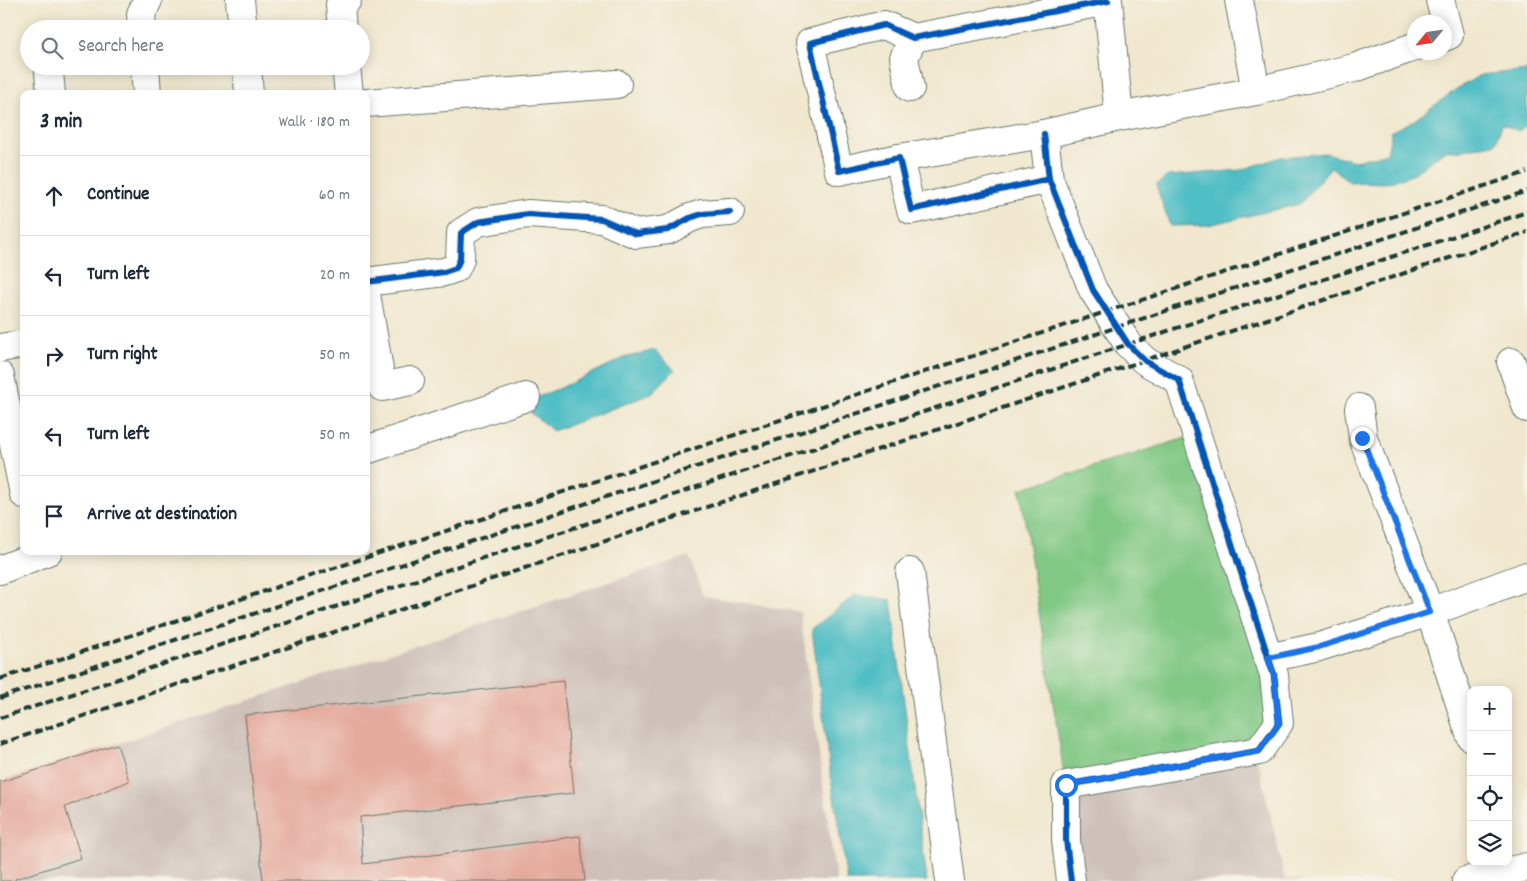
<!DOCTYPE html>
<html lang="en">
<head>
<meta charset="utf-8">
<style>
  body { margin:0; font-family:Dekko,sans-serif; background:#f6f6f7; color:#1f2937 }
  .controls { position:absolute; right:15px; bottom:15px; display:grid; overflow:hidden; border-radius:10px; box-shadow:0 2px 12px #0003 }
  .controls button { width:45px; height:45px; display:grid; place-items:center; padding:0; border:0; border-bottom:1px solid #e0e1e3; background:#fff; color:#1f2937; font:25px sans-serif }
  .compass { position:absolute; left:1407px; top:15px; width:45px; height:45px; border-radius:50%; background:#fff; box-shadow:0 2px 12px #0003; rotate:241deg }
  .stop { position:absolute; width:15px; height:15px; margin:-11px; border:4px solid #1a73e8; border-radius:50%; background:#fff }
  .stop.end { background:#1a73e8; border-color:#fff; box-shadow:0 1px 5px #0008 }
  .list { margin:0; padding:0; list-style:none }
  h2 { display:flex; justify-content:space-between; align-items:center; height:65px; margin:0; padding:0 20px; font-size:21px }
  h2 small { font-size:16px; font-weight:400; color:#747a83 }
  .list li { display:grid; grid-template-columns:32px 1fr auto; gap:15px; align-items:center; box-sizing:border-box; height:80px; padding:0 20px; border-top:1px solid #e0e1e3 }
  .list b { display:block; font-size:19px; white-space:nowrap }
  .list em { font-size:16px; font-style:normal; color:#747a83 }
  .icon { flex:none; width:28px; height:28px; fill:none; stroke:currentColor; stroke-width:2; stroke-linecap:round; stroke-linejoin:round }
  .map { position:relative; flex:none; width:1527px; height:881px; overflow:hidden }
  .search { position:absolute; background:#fff; box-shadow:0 2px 12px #0003; left:20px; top:20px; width:350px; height:55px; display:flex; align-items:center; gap:12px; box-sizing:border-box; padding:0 18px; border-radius:28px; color:#747a83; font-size:19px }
  .panel { position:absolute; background:#fff; box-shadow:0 2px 12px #0003; left:20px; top:90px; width:350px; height:465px; border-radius:10px }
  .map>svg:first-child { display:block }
</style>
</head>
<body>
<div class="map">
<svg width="1527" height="881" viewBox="0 0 1527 881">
  <rect width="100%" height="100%" fill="#f7f3e8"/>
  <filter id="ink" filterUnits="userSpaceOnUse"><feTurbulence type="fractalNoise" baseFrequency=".02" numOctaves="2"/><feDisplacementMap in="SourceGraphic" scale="10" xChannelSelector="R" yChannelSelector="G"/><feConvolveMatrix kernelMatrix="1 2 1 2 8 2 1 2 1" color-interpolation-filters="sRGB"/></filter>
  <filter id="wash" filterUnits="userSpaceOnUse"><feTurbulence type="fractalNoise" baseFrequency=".0096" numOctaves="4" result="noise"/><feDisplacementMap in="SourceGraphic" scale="20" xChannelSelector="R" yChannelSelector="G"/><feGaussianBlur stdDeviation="1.12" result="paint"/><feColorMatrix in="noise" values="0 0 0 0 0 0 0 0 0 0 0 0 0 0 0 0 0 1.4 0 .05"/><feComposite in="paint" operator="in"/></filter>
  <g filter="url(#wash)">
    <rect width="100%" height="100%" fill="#f0e7ce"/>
    <!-- industrial -->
    <g fill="#cec1ba">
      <path d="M689 556 703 596 800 612 836 881H0V782Z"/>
      <path d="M1257 757 1285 879 1308 881H1077L1070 797Z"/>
    </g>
    <!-- green -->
    <path fill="#80c884" stroke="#50825c" d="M1186 438 1261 671 1271 722 1256 741 1065 780 1020 489Z"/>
    <!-- water -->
    <g fill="#4fbec5" stroke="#377e7c">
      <path d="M1527 70V125L1519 131 1502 124 1496 143 1464 150 1444 151 1412 175 1386 183 1350 182 1331 167 1300 204 1208 225 1170 226 1156 185 1168 176 1241 170 1281 157 1325 153 1355 161 1387 153 1392 131 1413 121 1458 88 1481 75Z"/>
      <path d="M655 350 675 370 651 394 553 431 531 413 526 402 567 385 624 358Z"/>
      <path d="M855 595 891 600 927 881H847L831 778 812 629Z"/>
    </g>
    <g id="blocks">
      <!-- building -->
      <g fill="#e5aa9e">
        <path d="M563 681 574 793 360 817 363 864 580 836 585 881H263L245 715Z"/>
        <path d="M117 744 129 781 65 807 81 858 15 879 16 881H0V782Z"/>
      </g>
    </g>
  </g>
  <g filter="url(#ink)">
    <use href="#blocks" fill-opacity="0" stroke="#68786a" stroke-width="1"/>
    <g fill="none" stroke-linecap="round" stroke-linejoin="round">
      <!-- minor casing -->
      <g stroke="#68786a" stroke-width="30">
        <g id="minor">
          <path d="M240 0 243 29"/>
          <path d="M1239 0 1256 91 1354 68 1414 47"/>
          <path d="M1440 0 1449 35 1444 37"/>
          <path d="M142 29 141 14 148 0"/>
          <path d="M342 29 340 5 347 0"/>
          <path d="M145 66 147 94"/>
          <path d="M247 66 249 94"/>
          <path d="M346 66 349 94"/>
          <path d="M49 72 51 94"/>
          <path d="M910 88 904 58 913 38"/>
          <path d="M366 103 617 84"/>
          <path d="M1119 117 1256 91"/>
          <path d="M1044 134 1049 179 1093 290 1128 344 1145 361 1179 380 1274 675 1279 723 1259 751 1066 785V840L1071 881"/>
          <path d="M899 158 1044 134 1119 117 1108 0"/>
          <path d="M1049 179 911 210 899 158 839 171 810 43 884 25 913 38 1108 1"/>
          <path d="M366 282 444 272 456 268 460 259 461 233 478 222 528 214 602 219 636 234 668 230 690 218 702 214 730 212"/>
          <path d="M366 294 382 387 410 381"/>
          <path d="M0 348 24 344"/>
          <path d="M1511 362 1527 408"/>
          <path d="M0 376 24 494"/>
          <path d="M1359 408 1363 438 1430 612 1471 737"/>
          <path d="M366 450 526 397"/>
          <path d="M0 570 48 551"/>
          <path d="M910 572 950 881"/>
          <path d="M1268 658 1319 647 1430 612 1527 576"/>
          <path d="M1466 881 1527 867"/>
        </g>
      </g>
      <!-- minor -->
      <use href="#minor" stroke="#fff" stroke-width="28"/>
      <!-- rail -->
      <g stroke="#1f3d34" stroke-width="4" stroke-dasharray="8 4" stroke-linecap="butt">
        <path d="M0 679 1527 172"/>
        <path d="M0 698 1527 191"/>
        <path d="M0 718 1527 212"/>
        <path d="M0 744 1527 232"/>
      </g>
      <!-- cycleway casing -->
      <g stroke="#f7f3e8" stroke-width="9">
        <g id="cycleway">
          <path d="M1044 134 1049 179 1093 290 1128 344 1145 361 1179 380 1274 675 1279 723 1259 751 1066 785V840L1071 881"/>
          <path d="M1049 179 911 210 899 158 839 171 810 43 884 25 913 38 1108 1"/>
          <path d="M366 282 444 272 456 268 460 259 461 233 478 222 528 214 602 219 636 234 668 230 690 218 702 214 730 212"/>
        </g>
      </g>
      <!-- cycleway -->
      <use href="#cycleway" stroke="#0057b8" stroke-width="6"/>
    </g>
  </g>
  <g fill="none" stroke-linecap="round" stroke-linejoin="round" filter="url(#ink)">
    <!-- route -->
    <path stroke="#1a73e8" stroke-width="6" d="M1066 785 1259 751 1279 723 1274 675 1268 658 1319 647 1430 612 1362 438"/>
  </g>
</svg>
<div class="controls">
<button>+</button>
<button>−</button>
<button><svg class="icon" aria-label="locate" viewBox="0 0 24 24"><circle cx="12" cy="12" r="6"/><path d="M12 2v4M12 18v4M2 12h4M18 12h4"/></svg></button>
<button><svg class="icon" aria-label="layers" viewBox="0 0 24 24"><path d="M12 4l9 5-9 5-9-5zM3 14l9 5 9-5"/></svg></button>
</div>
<svg class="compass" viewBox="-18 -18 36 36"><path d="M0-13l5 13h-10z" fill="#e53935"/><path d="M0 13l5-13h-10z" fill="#747a83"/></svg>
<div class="stop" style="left:1066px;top:785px"></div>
<div class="stop end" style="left:1362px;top:438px"></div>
<div class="search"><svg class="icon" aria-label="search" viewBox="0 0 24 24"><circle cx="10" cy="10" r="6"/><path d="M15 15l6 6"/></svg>Search here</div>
<section class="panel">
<h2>3 min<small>Walk · 180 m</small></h2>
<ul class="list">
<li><svg class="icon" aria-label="ahead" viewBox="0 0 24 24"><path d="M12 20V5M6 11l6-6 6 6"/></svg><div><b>Continue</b></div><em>60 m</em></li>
<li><svg class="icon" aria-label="left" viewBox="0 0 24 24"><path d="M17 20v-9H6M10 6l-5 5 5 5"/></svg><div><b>Turn left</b></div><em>20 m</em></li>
<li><svg class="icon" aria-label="right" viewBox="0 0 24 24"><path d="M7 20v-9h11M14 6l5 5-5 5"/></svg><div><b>Turn right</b></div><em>50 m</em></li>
<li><svg class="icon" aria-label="left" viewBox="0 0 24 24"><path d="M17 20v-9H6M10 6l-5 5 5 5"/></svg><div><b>Turn left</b></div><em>50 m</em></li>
<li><svg class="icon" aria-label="arrive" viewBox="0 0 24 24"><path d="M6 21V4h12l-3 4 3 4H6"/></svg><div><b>Arrive at destination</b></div></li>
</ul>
</section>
</div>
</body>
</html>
